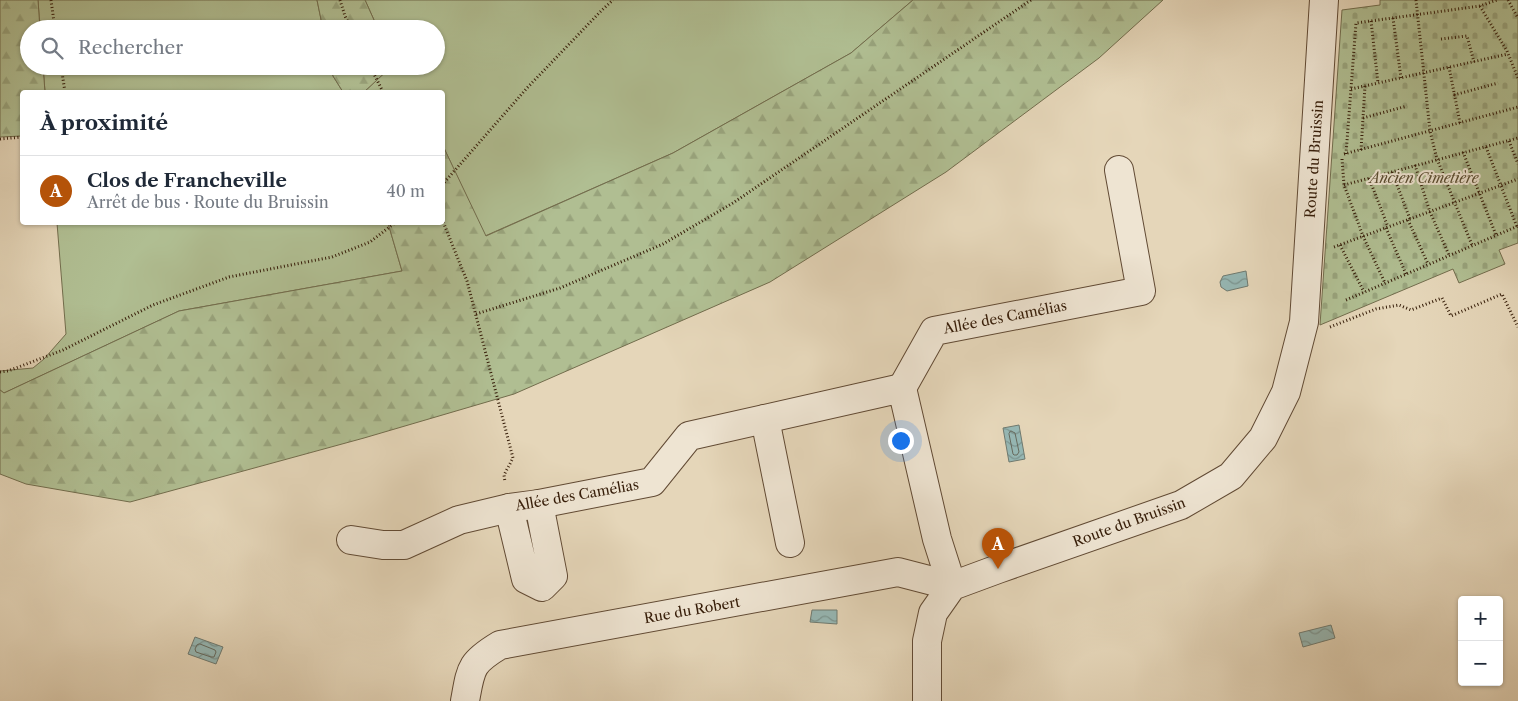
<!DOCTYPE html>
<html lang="fr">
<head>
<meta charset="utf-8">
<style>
  body { margin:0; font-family:"Libre Caslon Text",serif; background:#f6f6f7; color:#1f2937 }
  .controls { position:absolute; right:15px; bottom:15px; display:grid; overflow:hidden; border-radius:5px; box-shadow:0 1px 4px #0004 }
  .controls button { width:45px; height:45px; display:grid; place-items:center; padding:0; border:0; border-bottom:1px solid #e0e1e3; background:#fff; color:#1f2937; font:25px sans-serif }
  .you { position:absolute; left:900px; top:440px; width:18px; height:18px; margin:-12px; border:4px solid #fff; border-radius:50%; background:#1a73e8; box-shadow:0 0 0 8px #1a73e833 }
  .badge { display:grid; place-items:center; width:32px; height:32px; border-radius:50%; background:#b45309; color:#fff; font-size:16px; font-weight:700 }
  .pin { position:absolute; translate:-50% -41px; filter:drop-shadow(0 1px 2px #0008) }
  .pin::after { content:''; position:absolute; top:26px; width:18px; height:15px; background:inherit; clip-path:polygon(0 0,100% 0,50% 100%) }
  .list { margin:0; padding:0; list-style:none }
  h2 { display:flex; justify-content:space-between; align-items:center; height:65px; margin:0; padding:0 20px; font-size:21px }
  h2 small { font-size:16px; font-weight:400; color:#747a83 }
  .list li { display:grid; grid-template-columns:32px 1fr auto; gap:15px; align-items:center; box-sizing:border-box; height:70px; padding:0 20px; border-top:1px solid #e0e1e3 }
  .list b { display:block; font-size:19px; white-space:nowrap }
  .list p { margin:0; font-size:16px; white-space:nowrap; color:#747a83 }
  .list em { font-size:16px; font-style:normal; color:#747a83 }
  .icon { flex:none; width:28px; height:28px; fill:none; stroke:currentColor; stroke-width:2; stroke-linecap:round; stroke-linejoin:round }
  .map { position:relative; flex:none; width:1518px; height:701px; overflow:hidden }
  .search { position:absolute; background:#fff; box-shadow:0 1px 4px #0004; left:20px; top:20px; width:425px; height:55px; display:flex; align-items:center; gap:12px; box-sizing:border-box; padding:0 18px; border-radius:28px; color:#747a83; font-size:19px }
  .panel { position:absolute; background:#fff; box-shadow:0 1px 4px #0004; left:20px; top:90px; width:425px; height:135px; border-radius:5px }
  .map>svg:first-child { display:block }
</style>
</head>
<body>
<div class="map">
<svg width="1518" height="701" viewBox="0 0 1518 701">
  <defs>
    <pattern id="forest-firs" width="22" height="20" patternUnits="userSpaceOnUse" patternTransform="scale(1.25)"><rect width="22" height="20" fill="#b0be92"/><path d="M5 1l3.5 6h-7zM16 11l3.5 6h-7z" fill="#98a37c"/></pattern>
    <pattern id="cemetery-stones" width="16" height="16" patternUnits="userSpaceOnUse" patternTransform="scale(1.25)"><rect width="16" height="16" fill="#b0be92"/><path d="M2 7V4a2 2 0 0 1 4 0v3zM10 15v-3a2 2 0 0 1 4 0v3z" fill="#98a37c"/></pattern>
    <pattern id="water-waves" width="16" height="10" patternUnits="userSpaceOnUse" patternTransform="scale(1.25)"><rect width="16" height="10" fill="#96b8b5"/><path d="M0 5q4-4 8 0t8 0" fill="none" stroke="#7b9591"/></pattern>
  </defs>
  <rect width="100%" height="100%" fill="#e5d6b9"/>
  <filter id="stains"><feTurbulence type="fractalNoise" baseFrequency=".004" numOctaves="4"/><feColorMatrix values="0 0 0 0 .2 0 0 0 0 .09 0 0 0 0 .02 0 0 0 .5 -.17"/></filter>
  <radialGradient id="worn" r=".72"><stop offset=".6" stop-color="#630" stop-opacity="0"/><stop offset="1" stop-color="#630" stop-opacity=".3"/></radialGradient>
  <!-- grass -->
  <g fill="#b0be92" stroke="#726d4d">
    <path d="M38 0H317L323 29H40Z"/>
    <path d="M365 0H913L851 53 673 153 485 236 443 146 442 92H364L392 66H436V29H378Z"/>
    <path d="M43 66H331L333 76 343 92H45Z"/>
    <path d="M57 223H388L402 271 179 311 4 393 0 390V371L33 368 44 359 66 334Z"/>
  </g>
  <!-- forest -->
  <g fill="url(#forest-firs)" stroke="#726d4d">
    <path d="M0 0H38L40 29H29V66H43L45 92H22V136L0 137Z"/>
    <path d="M317 0H365L378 29H323Z"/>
    <path d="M913 0H1163L1099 58 946 172 770 282 514 394 364 438 130 502 26 484 0 474V390L4 393 179 311 402 271 388 223 442 222 443 146 486 236 673 153 851 53Z"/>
    <path d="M331 66H392L364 92H343L333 76Z"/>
  </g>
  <!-- cemetery -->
  <path fill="url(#cemetery-stones)" stroke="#726d4d" d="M1380 0H1518V243L1499 250 1505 264 1459 283 1453 269 1320 325 1342 10 1380 5Z"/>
  <!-- water -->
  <g fill="url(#water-waves)" stroke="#6f7a70">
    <path d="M1246 271 1248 286 1227 291 1221 287 1220 282 1223 276Z"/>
    <path d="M1019 425 1025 459 1009 462 1003 428Z"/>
    <path d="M812 610H837V624L810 622Z"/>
    <path d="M1331 625 1335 638 1303 647 1299 633Z"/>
    <path d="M195 637 223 647 216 664 188 654Z"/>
  </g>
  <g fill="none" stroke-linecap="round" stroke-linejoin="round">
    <!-- shore -->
    <g stroke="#666a5e" stroke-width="1">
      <path d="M1011 431 1015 433 1019 452 1017 455H1014L1013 454 1009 434Z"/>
      <path d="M200 644 215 650 216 652 214 657H211L196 652 195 649 197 645Z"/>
    </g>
    <!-- minor casing -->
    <g stroke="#614a34" stroke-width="30">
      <g id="minor">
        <path d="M902 388 934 331 1141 291 1119 170"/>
        <path d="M765 419 790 543"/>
        <path d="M509 508 526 579 542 587 553 576 539 504"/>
        <path d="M351 540 383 545H404L459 520 509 508 539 504 652 482 689 436 902 388 937 539 952 586"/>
        <path d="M465 701C471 668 470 663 500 645L898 572 952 586"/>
      </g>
    </g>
    <!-- tertiary casing -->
    <g stroke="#614a34" stroke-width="30">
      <path id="tertiary" d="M927 701V641L933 613 952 586 998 569 1181 505 1231 476 1263 438 1286 392 1304 322 1324 0"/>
    </g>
    <!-- path -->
    <g stroke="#351c08" stroke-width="3" stroke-dasharray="1 2.5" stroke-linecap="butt">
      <path d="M51 0 55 29"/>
      <path d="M340 0 345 16 351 29"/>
      <path d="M1416 0 1430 131 1437 159 1472 245"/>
      <path d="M1508 0 1518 18"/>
      <path d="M1480 6 1507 51 1518 78"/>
      <path d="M1393 18 1401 78"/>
      <path d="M1371 21 1378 83"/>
      <path d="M1441 39 1467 36 1474 62"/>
      <path d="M61 66 65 92"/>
      <path d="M370 66 383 92"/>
      <path d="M1449 67 1460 123"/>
      <path d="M1351 89 1508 54"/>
      <path d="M1454 95 1498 83"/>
      <path d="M1363 118 1407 106"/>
      <path d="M0 139 22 137"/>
      <path d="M1509 141 1518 164"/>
      <path d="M1486 147 1517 227"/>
      <path d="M1361 150 1365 86"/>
      <path d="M1463 152 1496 235"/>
      <path d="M1344 154 1518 107"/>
      <path d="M1346 154 1356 23 1480 6 1497 0"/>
      <path d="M1342 159 1344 185 1363 236 1385 283"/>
      <path d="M1415 165 1430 212 1449 255"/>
      <path d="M1392 172 1410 219"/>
      <path d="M1369 178 1388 227"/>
      <path d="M442 185 527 88 601 11 613 0"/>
      <path d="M1344 185 1518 138"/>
      <path d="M442 219 467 281 513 458 504 475 505 482"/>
      <path d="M1408 220 1428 264"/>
      <path d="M1386 228 1406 274"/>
      <path d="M1340 245 1364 292"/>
      <path d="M1334 247 1518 179"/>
      <path d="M1346 300 1518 226"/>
      <path d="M476 314 560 288 663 244 733 203 1031 0"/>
      <path d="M1330 327 1376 309 1399 305 1411 310 1442 298 1451 316 1502 294 1518 327"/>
      <path d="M0 372 8 371 63 350 153 305 229 277 332 257 370 242 396 222"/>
    </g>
    <!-- minor -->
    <use href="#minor" stroke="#eee4d2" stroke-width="28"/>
    <!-- tertiary -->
    <use href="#tertiary" stroke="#eee4d2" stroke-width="28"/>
  </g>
  <g text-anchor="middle" stroke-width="4" stroke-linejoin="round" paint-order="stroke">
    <!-- street labels -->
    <g font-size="14" fill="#351c08" stroke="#eee4d2">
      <text transform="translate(1314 159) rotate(-86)" y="5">Route du Bruissin</text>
      <text transform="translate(1005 317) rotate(-11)" y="5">Allée des Camélias</text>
      <text transform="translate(577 495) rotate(-10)" y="5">Allée des Camélias</text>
      <text transform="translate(1129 522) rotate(-20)" y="5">Route du Bruissin</text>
      <text transform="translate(692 610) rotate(-10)" y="5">Rue du Robert</text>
    </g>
    <!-- park labels -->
    <g font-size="14" font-style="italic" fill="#5a4d31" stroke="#eee4d2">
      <text x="1424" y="183">Ancien Cimetière</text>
    </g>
  </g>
  <rect width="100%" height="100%" filter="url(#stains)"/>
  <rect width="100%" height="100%" fill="url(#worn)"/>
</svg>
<div class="controls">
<button>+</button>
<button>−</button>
</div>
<div class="you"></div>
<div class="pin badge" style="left:998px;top:569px">A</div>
<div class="search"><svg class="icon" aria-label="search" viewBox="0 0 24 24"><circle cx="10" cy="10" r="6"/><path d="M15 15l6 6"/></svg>Rechercher</div>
<section class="panel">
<h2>À proximité<small></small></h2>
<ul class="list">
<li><span class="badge">A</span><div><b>Clos de Francheville</b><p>Arrêt de bus · Route du Bruissin</p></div><em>40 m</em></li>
</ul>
</section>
</div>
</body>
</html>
